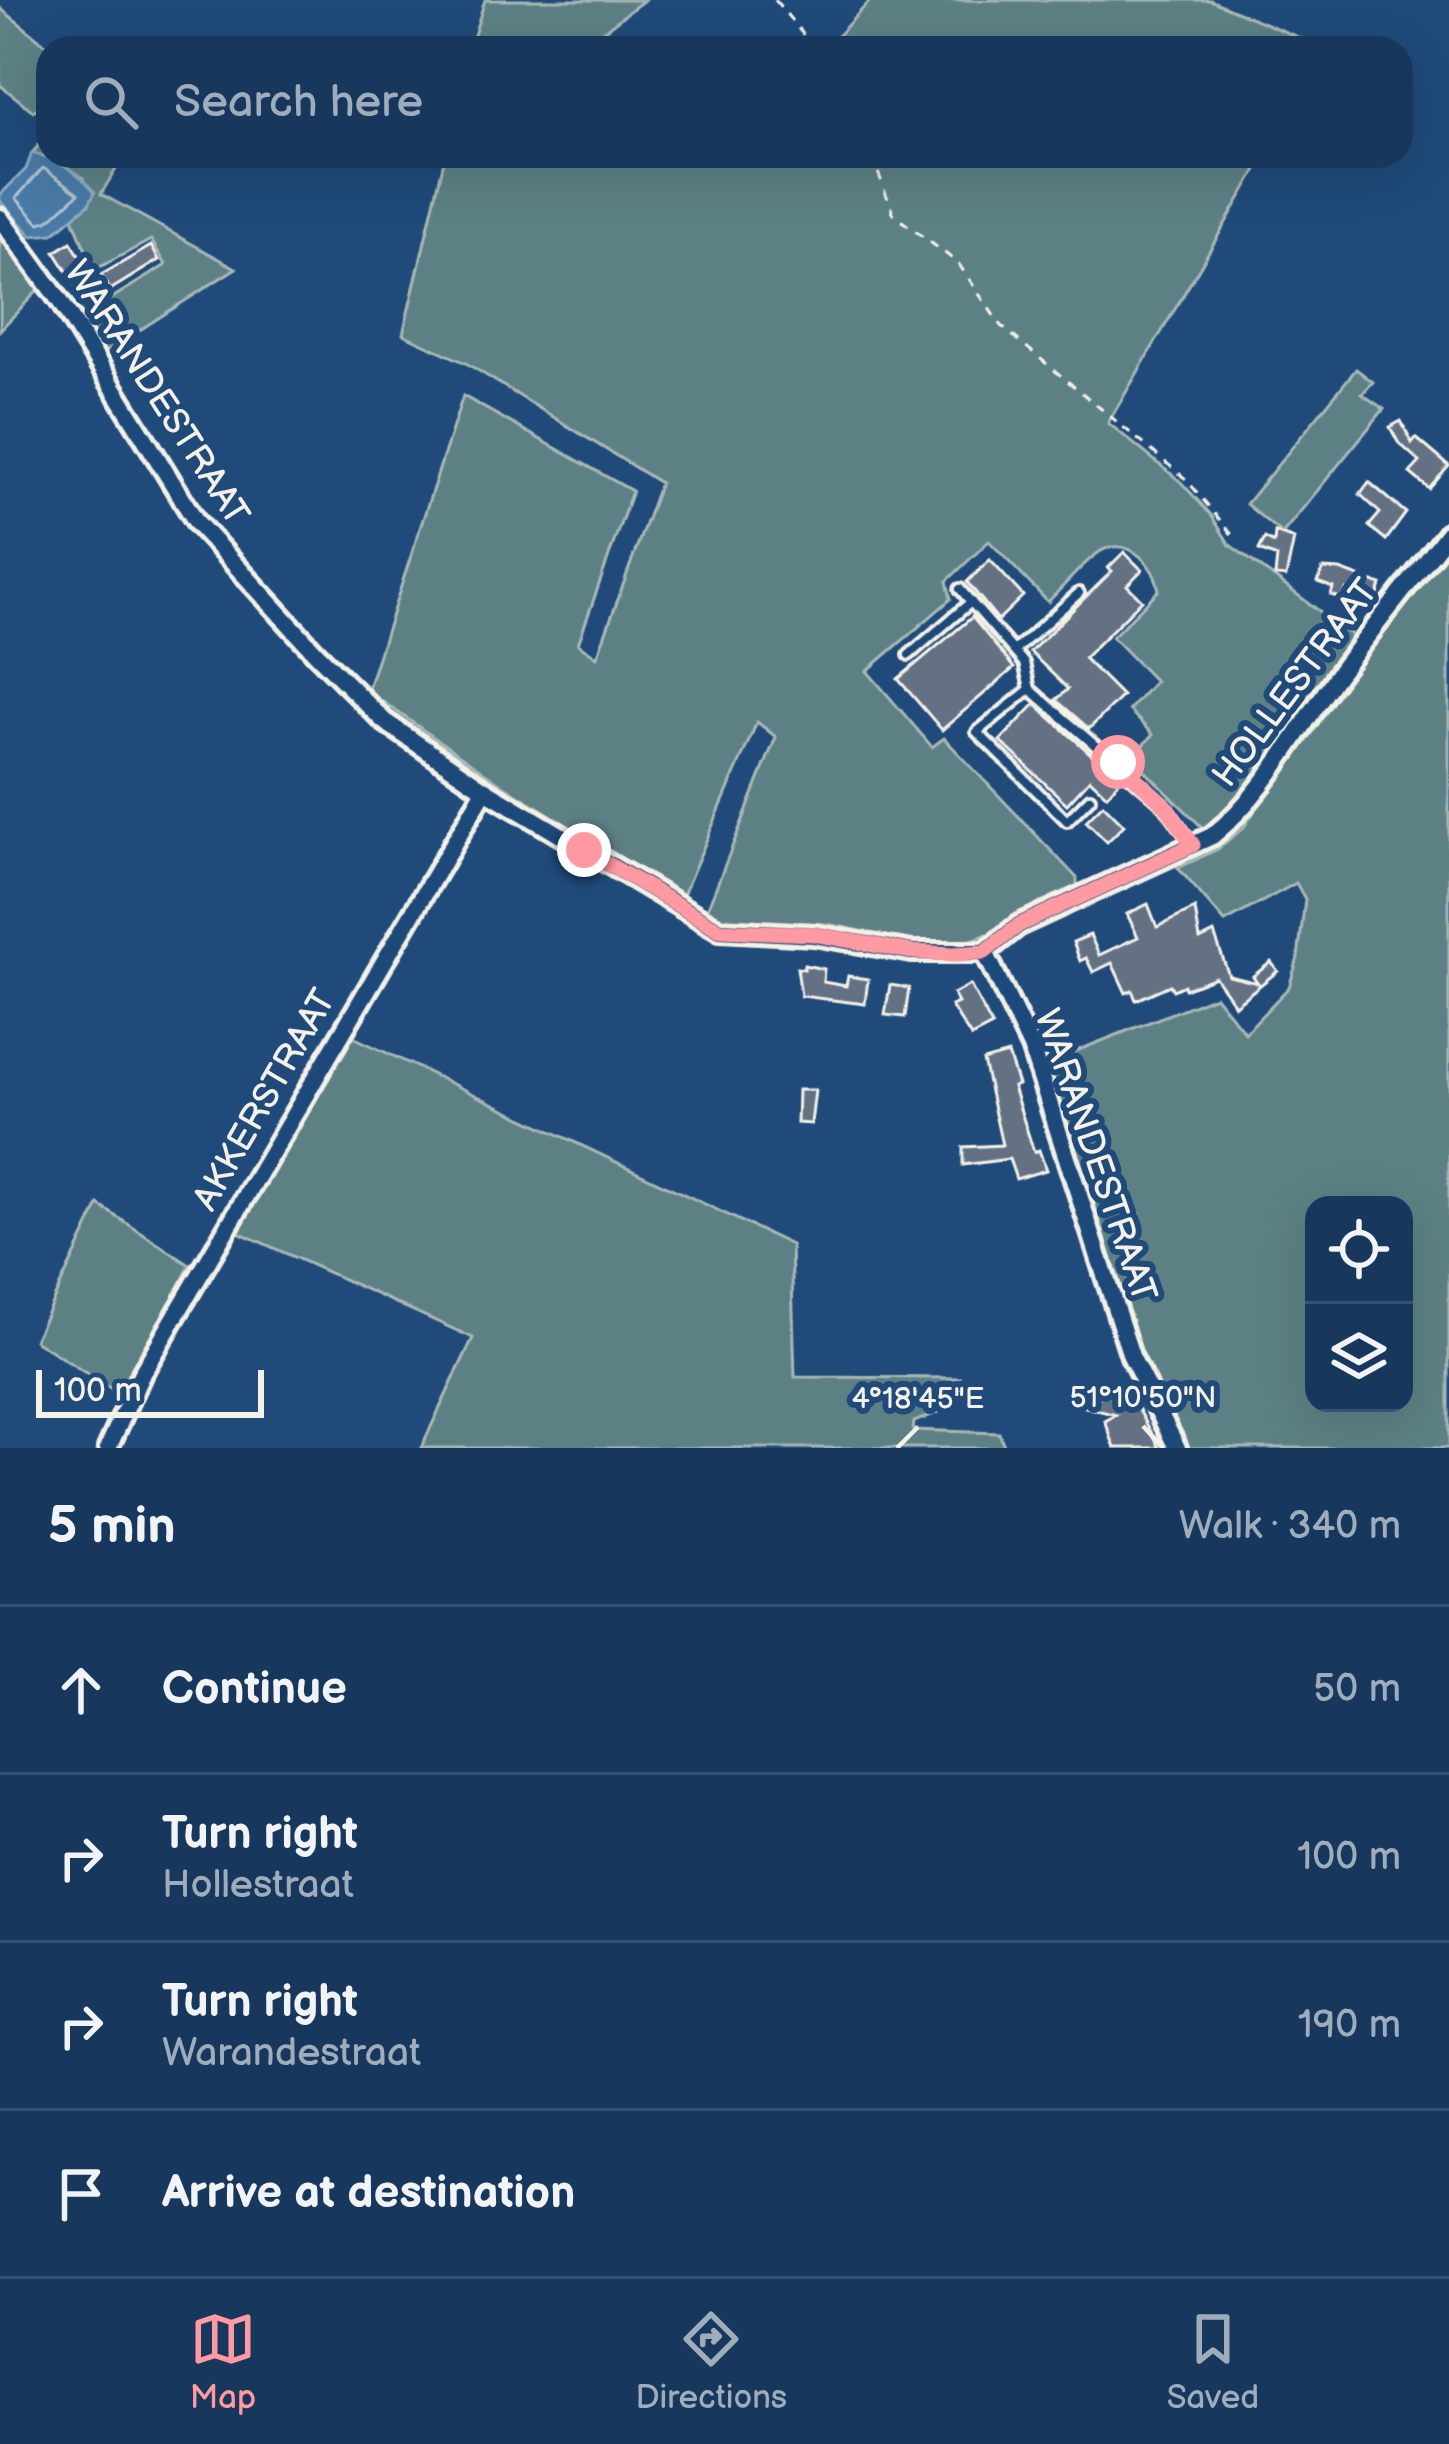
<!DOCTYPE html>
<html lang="en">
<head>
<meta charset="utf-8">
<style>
  body { margin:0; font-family:"Balsamiq Sans",sans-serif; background:#203f62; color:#f1f3f6 }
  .controls { position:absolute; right:36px; bottom:36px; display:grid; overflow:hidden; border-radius:24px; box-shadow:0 12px 48px #0002 }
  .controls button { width:108px; height:108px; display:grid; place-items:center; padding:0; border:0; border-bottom:3px solid #365272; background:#17385c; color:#f1f3f6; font:60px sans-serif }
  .scale { position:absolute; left:36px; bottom:30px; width:228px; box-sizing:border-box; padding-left:12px; border:6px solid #f4f1e8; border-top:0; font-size:33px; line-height:42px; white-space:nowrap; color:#f4f1e8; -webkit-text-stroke:9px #1f4a7a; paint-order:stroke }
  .stop { position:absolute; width:36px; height:36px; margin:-27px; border:9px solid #ff9aa2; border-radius:50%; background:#fff }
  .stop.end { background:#ff9aa2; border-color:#fff; box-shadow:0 3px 12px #0008 }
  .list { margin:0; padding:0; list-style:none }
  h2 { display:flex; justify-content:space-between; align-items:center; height:156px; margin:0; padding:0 48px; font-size:51px }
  h2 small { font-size:39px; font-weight:400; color:#9eacbb }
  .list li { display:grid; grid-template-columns:78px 1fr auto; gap:36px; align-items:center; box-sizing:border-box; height:168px; padding:0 48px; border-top:3px solid #365272 }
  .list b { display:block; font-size:45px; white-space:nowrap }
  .list p { margin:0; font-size:39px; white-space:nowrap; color:#9eacbb }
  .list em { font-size:39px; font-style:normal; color:#9eacbb }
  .icon { flex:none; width:66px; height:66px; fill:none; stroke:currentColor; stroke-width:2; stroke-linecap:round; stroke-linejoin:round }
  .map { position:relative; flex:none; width:1449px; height:1448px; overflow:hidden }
  .search { position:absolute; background:#17385c; box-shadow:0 12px 48px #0002; left:36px; right:36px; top:36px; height:132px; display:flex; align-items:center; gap:30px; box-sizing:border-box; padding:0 42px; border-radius:36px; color:#9eacbb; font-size:45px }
  .sheet { height:828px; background:#17385c }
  nav { display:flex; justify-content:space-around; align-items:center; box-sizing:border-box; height:168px; border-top:3px solid #365272; background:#17385c; font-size:33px; color:#9eacbb }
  nav a { display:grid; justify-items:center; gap:6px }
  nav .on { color:#ff9aa2 }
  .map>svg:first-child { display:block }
</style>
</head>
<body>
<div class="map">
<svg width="1449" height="1448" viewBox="0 0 1449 1448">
  <rect width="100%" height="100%" fill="#1f4a7a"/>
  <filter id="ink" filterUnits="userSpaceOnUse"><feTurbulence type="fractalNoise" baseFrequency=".00833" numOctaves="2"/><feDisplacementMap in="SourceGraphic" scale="24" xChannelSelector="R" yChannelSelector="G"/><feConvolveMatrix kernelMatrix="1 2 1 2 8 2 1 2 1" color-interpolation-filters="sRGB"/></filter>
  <g filter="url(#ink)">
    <!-- green -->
    <g fill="#5d8084" stroke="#a8b8b6" stroke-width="3" fill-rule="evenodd">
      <path d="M485 0H644L581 48H470Z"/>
      <path d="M871 0H1210L1307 41 1313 48H826Z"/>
      <path d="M0 8 50 48 48 111 42 105 33 111 0 85Z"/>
      <path d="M48 135V156H124L101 194 236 268 104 353 81 317 166 265 151 240 94 270 72 216 89 204 84 178 55 160 32 153Z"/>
      <path d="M445 156H1265L1108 423 1180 481 1211 515 1230 545 1356 638 1230 811 1206 831 1131 757 1153 735 1129 710 1155 681 1112 637 1159 590C1155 567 1133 539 1105 549 1090 555 1061 589 1048 602L989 541 947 581 951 599 867 671 932 747 944 738 1077 878V888C1035 905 997 939 951 944 907 950 866 928 824 924 783 920 744 930 705 915L776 737 757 722 682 897 501 784 367 691 463 396 632 491 578 644 597 657 660 483 466 363 403 334Z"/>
      <path d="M0 233 20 257 38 290 0 330Z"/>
      <path d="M1356 369 1373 382 1362 394 1384 409 1282 534 1246 504Z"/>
      <path d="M1449 546V1448H1185L1146 1375 1103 1252 1046 1063 1215 996 1245 1033 1289 987 1298 958 1305 899 1296 883 1225 922 1178 868 1218 849 1244 827 1315 720ZM1314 1205H1404V1403H1314Z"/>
      <path d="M347 1034 791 1245 795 1377 961 1378V1395L939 1412 914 1422 913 1430 999 1433 1005 1448H421L473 1338 234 1230Z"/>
      <path d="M99 1205 190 1265 125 1398 34 1340Z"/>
    </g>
    <!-- water -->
    <path fill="#487aa5" stroke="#8daac0" stroke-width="3" d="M32 153C56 157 80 173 95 192L89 204 53 234 32 236 0 201V195L26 169Z"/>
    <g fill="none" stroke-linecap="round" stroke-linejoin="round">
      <!-- shore -->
      <path stroke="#afc1cd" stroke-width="3" d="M43 168 79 193 48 221 39 223 16 198Z"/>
    </g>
    <!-- building -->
    <g fill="#647183" stroke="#f4f1e8" stroke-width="3">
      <path d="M71 242 98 285 83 296 55 252Z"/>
      <path d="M151 246 159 260 110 290 101 275Z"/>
      <path d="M1401 421 1412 443 1416 438 1449 466 1429 489 1410 473 1420 462 1398 442 1390 427Z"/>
      <path d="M1369 482 1406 513 1386 540 1369 526 1380 513 1360 494Z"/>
      <path d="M1275 532 1294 539 1286 577 1275 576 1277 557 1259 550 1265 538 1274 543Z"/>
      <path d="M1124 552 1142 570 1127 585 1142 600 1084 658 1122 696 1089 729 1056 700 1068 689 1030 652 1112 571 1108 568Z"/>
      <path d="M990 560 1023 596 998 620 967 582Z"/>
      <path d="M1323 569 1340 570 1381 585 1377 598 1346 590 1343 599 1331 595 1333 588 1318 582Z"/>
      <path d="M972 617 1014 668 942 730 898 679Z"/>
      <path d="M1035 704 1120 780 1107 795 1090 779 1067 804 1000 741Z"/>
      <path d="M1103 804 1124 825 1107 842 1086 821Z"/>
      <path d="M1148 904 1157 927 1195 909 1200 940 1214 933 1229 976 1258 983 1253 976 1271 962 1278 971 1235 1005 1215 977 1185 989 1184 985 1173 990 1170 985 1136 1000 1132 990 1126 993 1112 963 1093 972 1086 958 1080 961 1073 942 1090 935 1099 955 1138 937 1127 914Z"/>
      <path d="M804 965 824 969 823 982 846 986 848 976 868 979 865 1004 801 996 797 968 804 969Z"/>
      <path d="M890 985 909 988 905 1017 885 1015Z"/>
      <path d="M970 985 992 1026 971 1037 951 1006 958 1003 953 994Z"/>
      <path d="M1008 1054 1018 1085 1013 1087 1034 1152 1039 1150 1046 1170 1016 1179 1009 1159 963 1165V1147L1002 1145 983 1061Z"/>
      <path d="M798 1090H815L811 1124 797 1123Z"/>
      <path d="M1090 1381 1099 1397 1124 1383 1160 1448H1115L1105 1421 1116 1415 1082 1406 1087 1403 1078 1388Z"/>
    </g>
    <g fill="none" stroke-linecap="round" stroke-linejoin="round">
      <!-- service casing -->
      <g stroke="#f4f1e8" stroke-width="16">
        <g id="service">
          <path d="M960 589 971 602"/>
          <path d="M1014 651 1079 593"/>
          <path d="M909 655 971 602 1024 663 1030 689"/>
          <path d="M1090 798 1067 821 977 732 1030 689 1165 806 1192 844"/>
        </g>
      </g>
      <!-- minor casing -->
      <g stroke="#f4f1e8" stroke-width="26">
        <g id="minor">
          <path d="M0 218 60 301 197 523 316 653 384 721 485 790 720 930 814 935 912 952H985"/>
          <path d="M985 952 1019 925 1212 836C1266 792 1299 728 1339 673 1375 625 1413 579 1449 532"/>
          <path d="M985 952 1031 1047 1131 1356 1177 1448"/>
          <path d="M108 1448 142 1373 485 790"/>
        </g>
      </g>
      <!-- path -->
      <g stroke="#f4f1e8" stroke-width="3" stroke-dasharray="9 9" stroke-linecap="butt">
        <path d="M775 0 814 48"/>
        <path d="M872 156 894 215 958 263 1001 326 1186 479 1234 537"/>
      </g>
      <!-- service -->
      <use href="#service" stroke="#1f4a7a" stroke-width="8"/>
      <!-- minor -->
      <use href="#minor" stroke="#1f4a7a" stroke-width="16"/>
    </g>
  </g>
  <g fill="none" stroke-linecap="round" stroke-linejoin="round" filter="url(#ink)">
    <!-- route -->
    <path stroke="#ff9aa2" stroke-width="15" d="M584 850 720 930 814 934 912 952 954 954 985 952 1019 925 1193 845 1166 806 1118 762"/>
  </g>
  <!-- ticks -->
  <path fill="none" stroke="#f4f1e8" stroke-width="4.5" d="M1143 1426 1163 1448M897 1448 918 1427"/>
  <g text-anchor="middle" stroke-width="12" stroke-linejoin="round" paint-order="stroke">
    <!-- street labels -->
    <g font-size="36" fill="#f4f1e8" stroke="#1f4a7a">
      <text transform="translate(158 392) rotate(57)" y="13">WARANDESTRAAT</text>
      <text transform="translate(1294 682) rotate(-53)" y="13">HOLLESTRAAT</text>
      <text transform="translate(263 1099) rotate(-60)" y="13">AKKERSTRAAT</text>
      <text transform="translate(1097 1155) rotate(71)" y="13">WARANDESTRAAT</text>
    </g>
  </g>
  <g font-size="30" text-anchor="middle" fill="#f4f1e8" stroke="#1f4a7a" stroke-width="12" stroke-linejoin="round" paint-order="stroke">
    <text x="1143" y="1407">51°10'50"N</text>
    <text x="918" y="1408">4°18'45"E</text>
  </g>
</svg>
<div class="controls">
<button><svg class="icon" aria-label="locate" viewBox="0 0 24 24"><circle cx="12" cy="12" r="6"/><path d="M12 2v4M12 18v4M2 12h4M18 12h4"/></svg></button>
<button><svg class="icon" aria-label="layers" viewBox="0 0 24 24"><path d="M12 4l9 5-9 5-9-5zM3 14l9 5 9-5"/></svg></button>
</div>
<div class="scale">100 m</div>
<div class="stop" style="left:1118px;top:762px"></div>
<div class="stop end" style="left:584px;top:850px"></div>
<div class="search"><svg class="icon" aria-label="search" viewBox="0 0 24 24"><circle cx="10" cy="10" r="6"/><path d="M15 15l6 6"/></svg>Search here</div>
</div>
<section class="sheet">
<h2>5 min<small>Walk · 340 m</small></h2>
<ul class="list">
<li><svg class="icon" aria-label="ahead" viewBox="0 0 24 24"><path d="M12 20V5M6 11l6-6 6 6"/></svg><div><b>Continue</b></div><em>50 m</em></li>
<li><svg class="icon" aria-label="right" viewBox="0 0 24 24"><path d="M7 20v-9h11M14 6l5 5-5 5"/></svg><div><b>Turn right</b><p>Hollestraat</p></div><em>100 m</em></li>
<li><svg class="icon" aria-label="right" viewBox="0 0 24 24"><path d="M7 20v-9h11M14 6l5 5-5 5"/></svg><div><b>Turn right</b><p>Warandestraat</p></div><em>190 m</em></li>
<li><svg class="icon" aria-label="arrive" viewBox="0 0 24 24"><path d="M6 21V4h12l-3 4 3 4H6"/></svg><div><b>Arrive at destination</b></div></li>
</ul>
</section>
<nav>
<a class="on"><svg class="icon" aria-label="map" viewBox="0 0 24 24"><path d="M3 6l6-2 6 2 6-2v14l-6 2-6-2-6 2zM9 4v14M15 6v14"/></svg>Map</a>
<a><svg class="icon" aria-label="directions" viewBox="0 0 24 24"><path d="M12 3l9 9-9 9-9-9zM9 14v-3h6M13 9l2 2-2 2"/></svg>Directions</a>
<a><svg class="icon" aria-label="saved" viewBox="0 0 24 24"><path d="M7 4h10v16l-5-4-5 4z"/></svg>Saved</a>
</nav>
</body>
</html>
